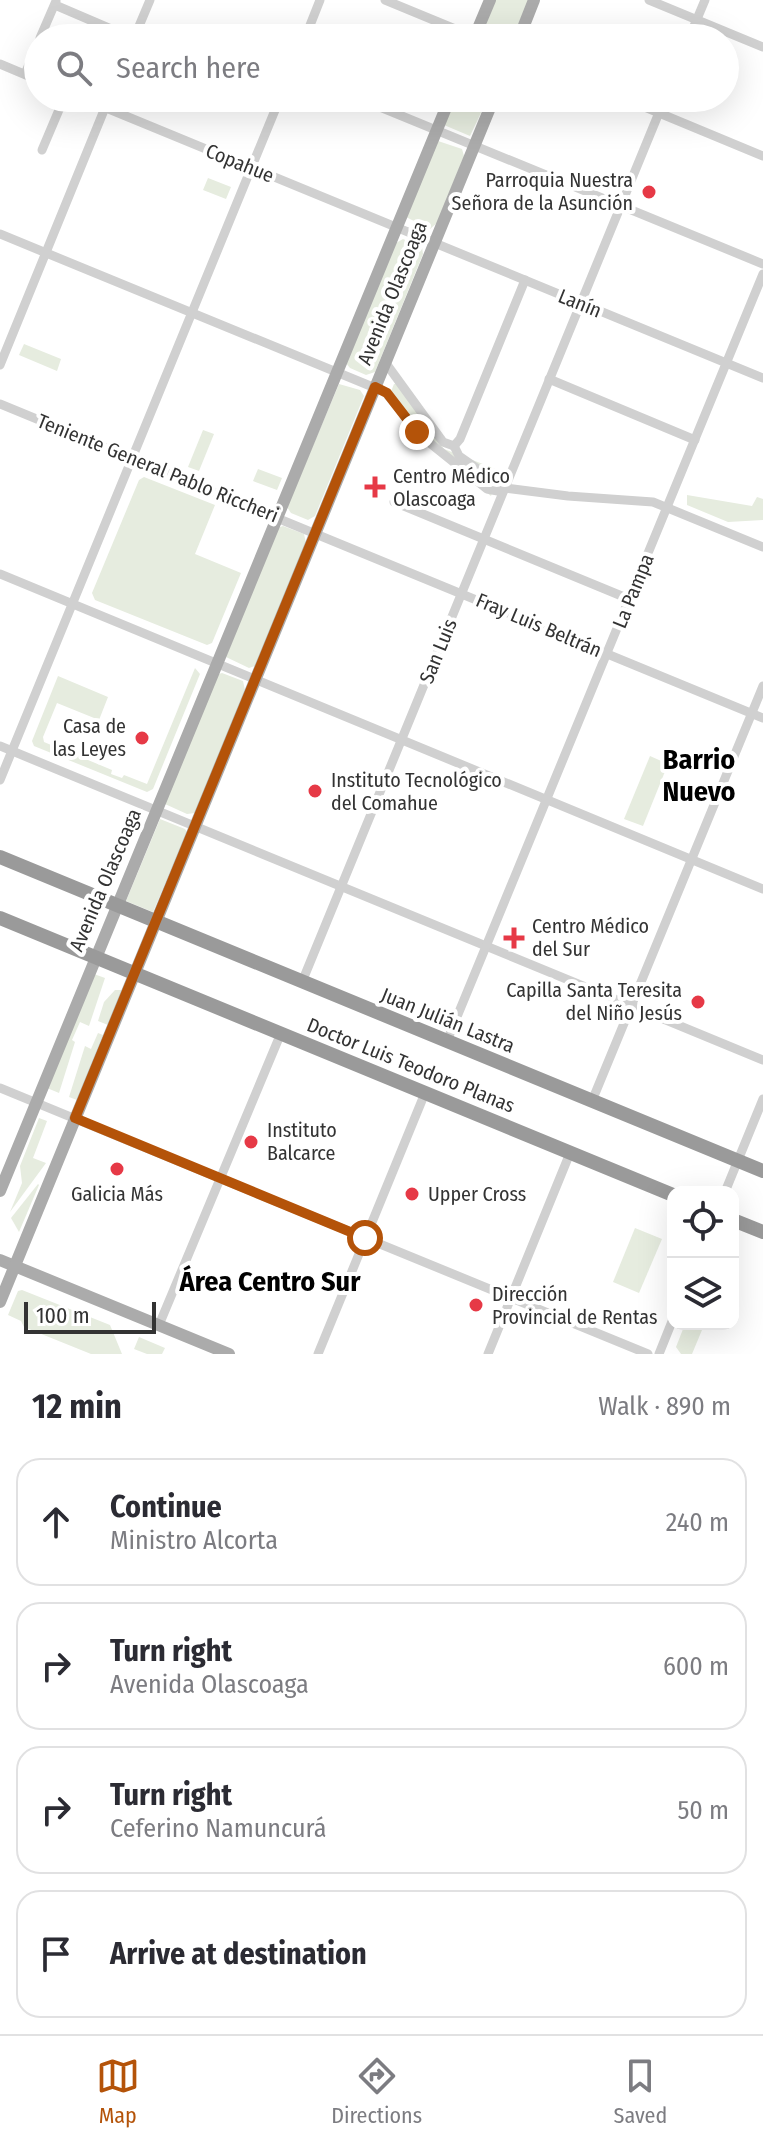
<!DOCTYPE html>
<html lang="en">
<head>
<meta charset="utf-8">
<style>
  body { margin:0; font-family:"Fira Sans Condensed",sans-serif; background:#f2f2f3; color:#2b2b33 }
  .controls { position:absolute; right:24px; bottom:24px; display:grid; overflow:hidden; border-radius:16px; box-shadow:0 8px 32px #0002 }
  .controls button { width:72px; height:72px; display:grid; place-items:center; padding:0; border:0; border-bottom:2px solid #e1e1e2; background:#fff; color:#2b2b33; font:40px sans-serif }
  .scale { position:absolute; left:24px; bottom:20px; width:132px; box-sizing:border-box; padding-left:8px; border:4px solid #333; border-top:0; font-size:22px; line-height:28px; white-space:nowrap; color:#333; -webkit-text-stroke:6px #fff; paint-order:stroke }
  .stop { position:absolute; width:24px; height:24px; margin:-18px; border:6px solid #b45309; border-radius:50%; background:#fff }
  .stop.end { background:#b45309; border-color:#fff; box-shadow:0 2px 8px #0008 }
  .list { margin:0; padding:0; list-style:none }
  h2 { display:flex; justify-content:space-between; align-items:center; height:104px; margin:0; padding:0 32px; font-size:34px }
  h2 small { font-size:26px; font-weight:400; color:#7c7c81 }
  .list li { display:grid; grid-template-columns:52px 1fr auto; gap:24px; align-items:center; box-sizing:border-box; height:128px; margin:0 16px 16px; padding:0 16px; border:2px solid #e1e1e2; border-radius:24px }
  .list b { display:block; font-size:30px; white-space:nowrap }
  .list p { margin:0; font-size:26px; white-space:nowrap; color:#7c7c81 }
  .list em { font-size:26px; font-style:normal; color:#7c7c81 }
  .icon { flex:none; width:44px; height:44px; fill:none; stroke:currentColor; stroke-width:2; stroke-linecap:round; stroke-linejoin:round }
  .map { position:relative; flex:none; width:763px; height:1354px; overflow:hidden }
  .search { position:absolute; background:#fff; box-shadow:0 8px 32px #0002; left:24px; right:24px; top:24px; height:88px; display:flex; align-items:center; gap:20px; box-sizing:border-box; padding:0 28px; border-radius:44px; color:#7c7c81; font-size:30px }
  .sheet { height:680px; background:#fff }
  nav { display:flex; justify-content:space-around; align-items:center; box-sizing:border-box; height:112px; border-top:2px solid #e1e1e2; background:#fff; font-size:22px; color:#7c7c81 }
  nav a { display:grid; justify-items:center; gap:4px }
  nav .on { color:#b45309 }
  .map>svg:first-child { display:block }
</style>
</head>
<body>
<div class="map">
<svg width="763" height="1354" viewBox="0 0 763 1354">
  <rect width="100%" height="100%" fill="#fff"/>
  <!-- green -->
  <g fill="#e6ecdf">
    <path d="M495 0H529L512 38H499L484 30Z"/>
    <path d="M454 98H488L470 136 444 125Z"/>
    <path d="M438 141 462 149 464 156 437 223 430 229 406 217Z"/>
    <path d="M208 178 231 187 226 199 203 190Z"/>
    <path d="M403 239 422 247 423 254 375 372 366 375 350 368 346 363 396 243Z"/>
    <path d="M24 344 61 359 57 371 19 355Z"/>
    <path d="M339 384 360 390 364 396 315 516 308 520 291 513 287 507Z"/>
    <path d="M394 384H397L444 449 501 471 491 496 426 443 388 399Z"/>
    <path d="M203 430 214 434 199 471 188 467Z"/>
    <path d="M258 469 282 478 277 490 253 481Z"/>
    <path d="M144 477 215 505 195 554 241 573 212 643 207 645 95 600 92 593 139 480Z"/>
    <path d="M687 495 752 506 757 497 763 499V520L728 522 687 505Z"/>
    <path d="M283 526 304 534 306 543 255 666 249 668 226 657 277 528Z"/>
    <path d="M195 668 200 674 153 789 147 792 34 746 32 741 58 676 108 697 99 720 57 703 43 737 44 742 75 755 77 752 88 757V760L112 770 111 774 122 778 124 775 147 784Z"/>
    <path d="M222 673 243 681 245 690 195 813 187 814 165 804 216 675Z"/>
    <path d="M650 756 668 764 643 826 624 819Z"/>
    <path d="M160 819 185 829 187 832 153 912 126 901Z"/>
    <path d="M94 974 105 978 89 1026 80 1022 72 1040 75 1042 59 1093 47 1088Z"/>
    <path d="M115 990H122L108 1025 98 1021 104 1002Z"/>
    <path d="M98 1033 103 1035 77 1100 69 1097 85 1046 91 1049Z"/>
    <path d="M39 1118 47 1121 33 1158 46 1163 10 1212 22 1183 20 1166Z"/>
    <path d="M38 1184 39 1185 19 1232 11 1218Z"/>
    <path d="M635 1228 662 1239 639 1293 613 1282Z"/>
    <path d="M22 1290 110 1325 122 1354H91L24 1327 21 1321 8 1315 18 1291Z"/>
    <path d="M685 1324 702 1330 692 1354H681L676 1347Z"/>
    <path d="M139 1337 165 1348 162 1354H147L134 1349Z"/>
  </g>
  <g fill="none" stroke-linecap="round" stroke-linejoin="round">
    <!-- minor -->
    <g stroke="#d0d0d0" stroke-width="9">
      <path d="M385 0 477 38"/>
      <path d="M649 0 763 47"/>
      <path d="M55 5 132 38"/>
      <path d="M40 38 56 1"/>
      <path d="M134 38 150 0"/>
      <path d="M305 38 320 0"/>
      <path d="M689 38 705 0"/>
      <path d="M0 64 38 80"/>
      <path d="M25 74 38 43"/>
      <path d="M82 98 763 378"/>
      <path d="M358 98 763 264"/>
      <path d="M623 98 763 156"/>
      <path d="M42 150 64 98"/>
      <path d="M0 234 385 392 421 436 487 489 503 492"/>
      <path d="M385 362 443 442 454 446"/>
      <path d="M0 365 109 98"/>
      <path d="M549 379 695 440"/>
      <path d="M0 404 763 718"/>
      <path d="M454 446 459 456 505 488 568 496 653 502 763 547"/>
      <path d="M454 446 460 439 525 280"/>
      <path d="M394 502 629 599"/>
      <path d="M0 574 763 889"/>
      <path d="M0 746 763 1060"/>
      <path d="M0 780 280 98"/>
      <path d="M302 982 665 98"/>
      <path d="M447 1041 763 274"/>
      <path d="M0 1088 648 1354"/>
      <path d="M592 1101 763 686"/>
      <path d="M725 1192 763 1099"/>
      <path d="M159 1325 281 1033"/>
      <path d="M318 1354 425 1093"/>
      <path d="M488 1354 570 1153"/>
      <path d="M659 1354 673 1319"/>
    </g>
    <!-- major -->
    <g stroke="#ababab" stroke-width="12">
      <path d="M474 38 490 0"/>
      <path d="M519 38 534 0"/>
      <path d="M0 1191 450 98"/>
      <path d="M0 1260 229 1354"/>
      <path d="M0 1302 494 98"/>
    </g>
    <!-- highway -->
    <g stroke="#9a9a9a" stroke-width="14">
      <path d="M0 857 763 1171"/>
      <path d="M0 918 673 1195"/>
      <path d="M733 1220 763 1232"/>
    </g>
  </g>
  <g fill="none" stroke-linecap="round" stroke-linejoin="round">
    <!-- route -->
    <path stroke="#b45309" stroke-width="10" d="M365 1238 75 1118 375 387 387 393 417 432"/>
  </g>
  <!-- markers -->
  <g fill="#e63946" stroke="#fff" stroke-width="3">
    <circle cx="649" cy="192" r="8"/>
    <path d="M371 475h8v8h8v8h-8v8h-8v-8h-8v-8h8z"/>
    <circle cx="142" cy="738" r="8"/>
    <circle cx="315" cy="791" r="8"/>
    <path d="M510 926h8v8h8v8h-8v8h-8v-8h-8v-8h8z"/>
    <circle cx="698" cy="1002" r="8"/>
    <circle cx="251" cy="1142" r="8"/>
    <circle cx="117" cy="1169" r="8"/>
    <circle cx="412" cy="1194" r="8"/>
    <circle cx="476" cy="1305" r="8"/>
  </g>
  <g text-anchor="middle" stroke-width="8" stroke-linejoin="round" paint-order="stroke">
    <!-- street labels -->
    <g font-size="20" fill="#333" stroke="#fff">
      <text transform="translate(240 163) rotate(22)" y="7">Copahue</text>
      <text transform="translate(392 293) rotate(-68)" y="7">Avenida Olascoaga</text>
      <text transform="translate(580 303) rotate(22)" y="7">Lanín</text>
      <text transform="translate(158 468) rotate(22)" y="7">Teniente General Pablo Riccheri</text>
      <text transform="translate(633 591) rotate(-68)" y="7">La Pampa</text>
      <text transform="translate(539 625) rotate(23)" y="7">Fray Luis Beltrán</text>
      <text transform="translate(438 651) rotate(-68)" y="7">San Luis</text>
      <text transform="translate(105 880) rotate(-67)" y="7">Avenida Olascoaga</text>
      <text transform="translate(448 1020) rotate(22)" y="7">Juan Julián Lastra</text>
      <text transform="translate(411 1065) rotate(22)" y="7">Doctor Luis Teodoro Planas</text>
    </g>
    <!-- poi labels -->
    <g font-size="20" fill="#333" stroke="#fff" text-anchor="start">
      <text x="633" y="187" text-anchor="end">Parroquia Nuestra<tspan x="633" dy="23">Señora de la Asunción</tspan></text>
      <text x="393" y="483">Centro Médico<tspan x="393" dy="23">Olascoaga</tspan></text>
      <text x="126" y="733" text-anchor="end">Casa de<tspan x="126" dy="23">las Leyes</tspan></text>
      <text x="331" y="787">Instituto Tecnológico<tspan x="331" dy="23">del Comahue</tspan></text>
      <text x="532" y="933">Centro Médico<tspan x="532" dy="23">del Sur</tspan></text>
      <text x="682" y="997" text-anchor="end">Capilla Santa Teresita<tspan x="682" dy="23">del Niño Jesús</tspan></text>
      <text x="267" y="1137">Instituto<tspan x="267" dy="23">Balcarce</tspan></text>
      <text x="117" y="1201" text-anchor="middle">Galicia Más</text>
      <text x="428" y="1201">Upper Cross</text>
      <text x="492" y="1301">Dirección<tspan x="492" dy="23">Provincial de Rentas</tspan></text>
    </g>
    <!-- district labels -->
    <g font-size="28" font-weight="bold" fill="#000" stroke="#fff">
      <text x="699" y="769">Barrio<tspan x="699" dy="32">Nuevo</tspan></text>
      <text x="270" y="1291">Área Centro Sur</text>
    </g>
  </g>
</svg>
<div class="controls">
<button><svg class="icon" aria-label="locate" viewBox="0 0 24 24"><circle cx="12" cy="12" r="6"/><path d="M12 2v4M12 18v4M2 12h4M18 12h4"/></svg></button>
<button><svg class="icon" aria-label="layers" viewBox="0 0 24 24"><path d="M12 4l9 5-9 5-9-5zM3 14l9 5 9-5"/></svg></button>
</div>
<div class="scale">100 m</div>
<div class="stop" style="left:365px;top:1238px"></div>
<div class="stop end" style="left:417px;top:432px"></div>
<div class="search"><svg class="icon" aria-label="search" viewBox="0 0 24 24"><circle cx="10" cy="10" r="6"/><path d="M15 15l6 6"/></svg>Search here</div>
</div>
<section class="sheet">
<h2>12 min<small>Walk · 890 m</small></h2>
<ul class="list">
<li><svg class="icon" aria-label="ahead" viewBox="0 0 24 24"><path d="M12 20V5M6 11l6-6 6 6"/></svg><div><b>Continue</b><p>Ministro Alcorta</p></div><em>240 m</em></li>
<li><svg class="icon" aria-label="right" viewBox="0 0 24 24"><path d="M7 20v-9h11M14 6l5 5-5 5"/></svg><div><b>Turn right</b><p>Avenida Olascoaga</p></div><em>600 m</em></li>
<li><svg class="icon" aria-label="right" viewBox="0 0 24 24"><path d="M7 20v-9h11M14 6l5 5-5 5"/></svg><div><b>Turn right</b><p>Ceferino Namuncurá</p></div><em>50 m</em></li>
<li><svg class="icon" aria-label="arrive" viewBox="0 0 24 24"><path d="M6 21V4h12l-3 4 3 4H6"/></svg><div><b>Arrive at destination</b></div></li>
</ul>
</section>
<nav>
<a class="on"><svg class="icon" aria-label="map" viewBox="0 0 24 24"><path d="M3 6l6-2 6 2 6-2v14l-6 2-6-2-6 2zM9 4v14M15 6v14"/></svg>Map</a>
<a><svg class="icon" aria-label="directions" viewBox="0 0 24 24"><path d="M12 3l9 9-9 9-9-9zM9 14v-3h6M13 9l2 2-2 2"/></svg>Directions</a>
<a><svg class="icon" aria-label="saved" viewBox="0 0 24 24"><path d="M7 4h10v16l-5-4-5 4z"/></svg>Saved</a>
</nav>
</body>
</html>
